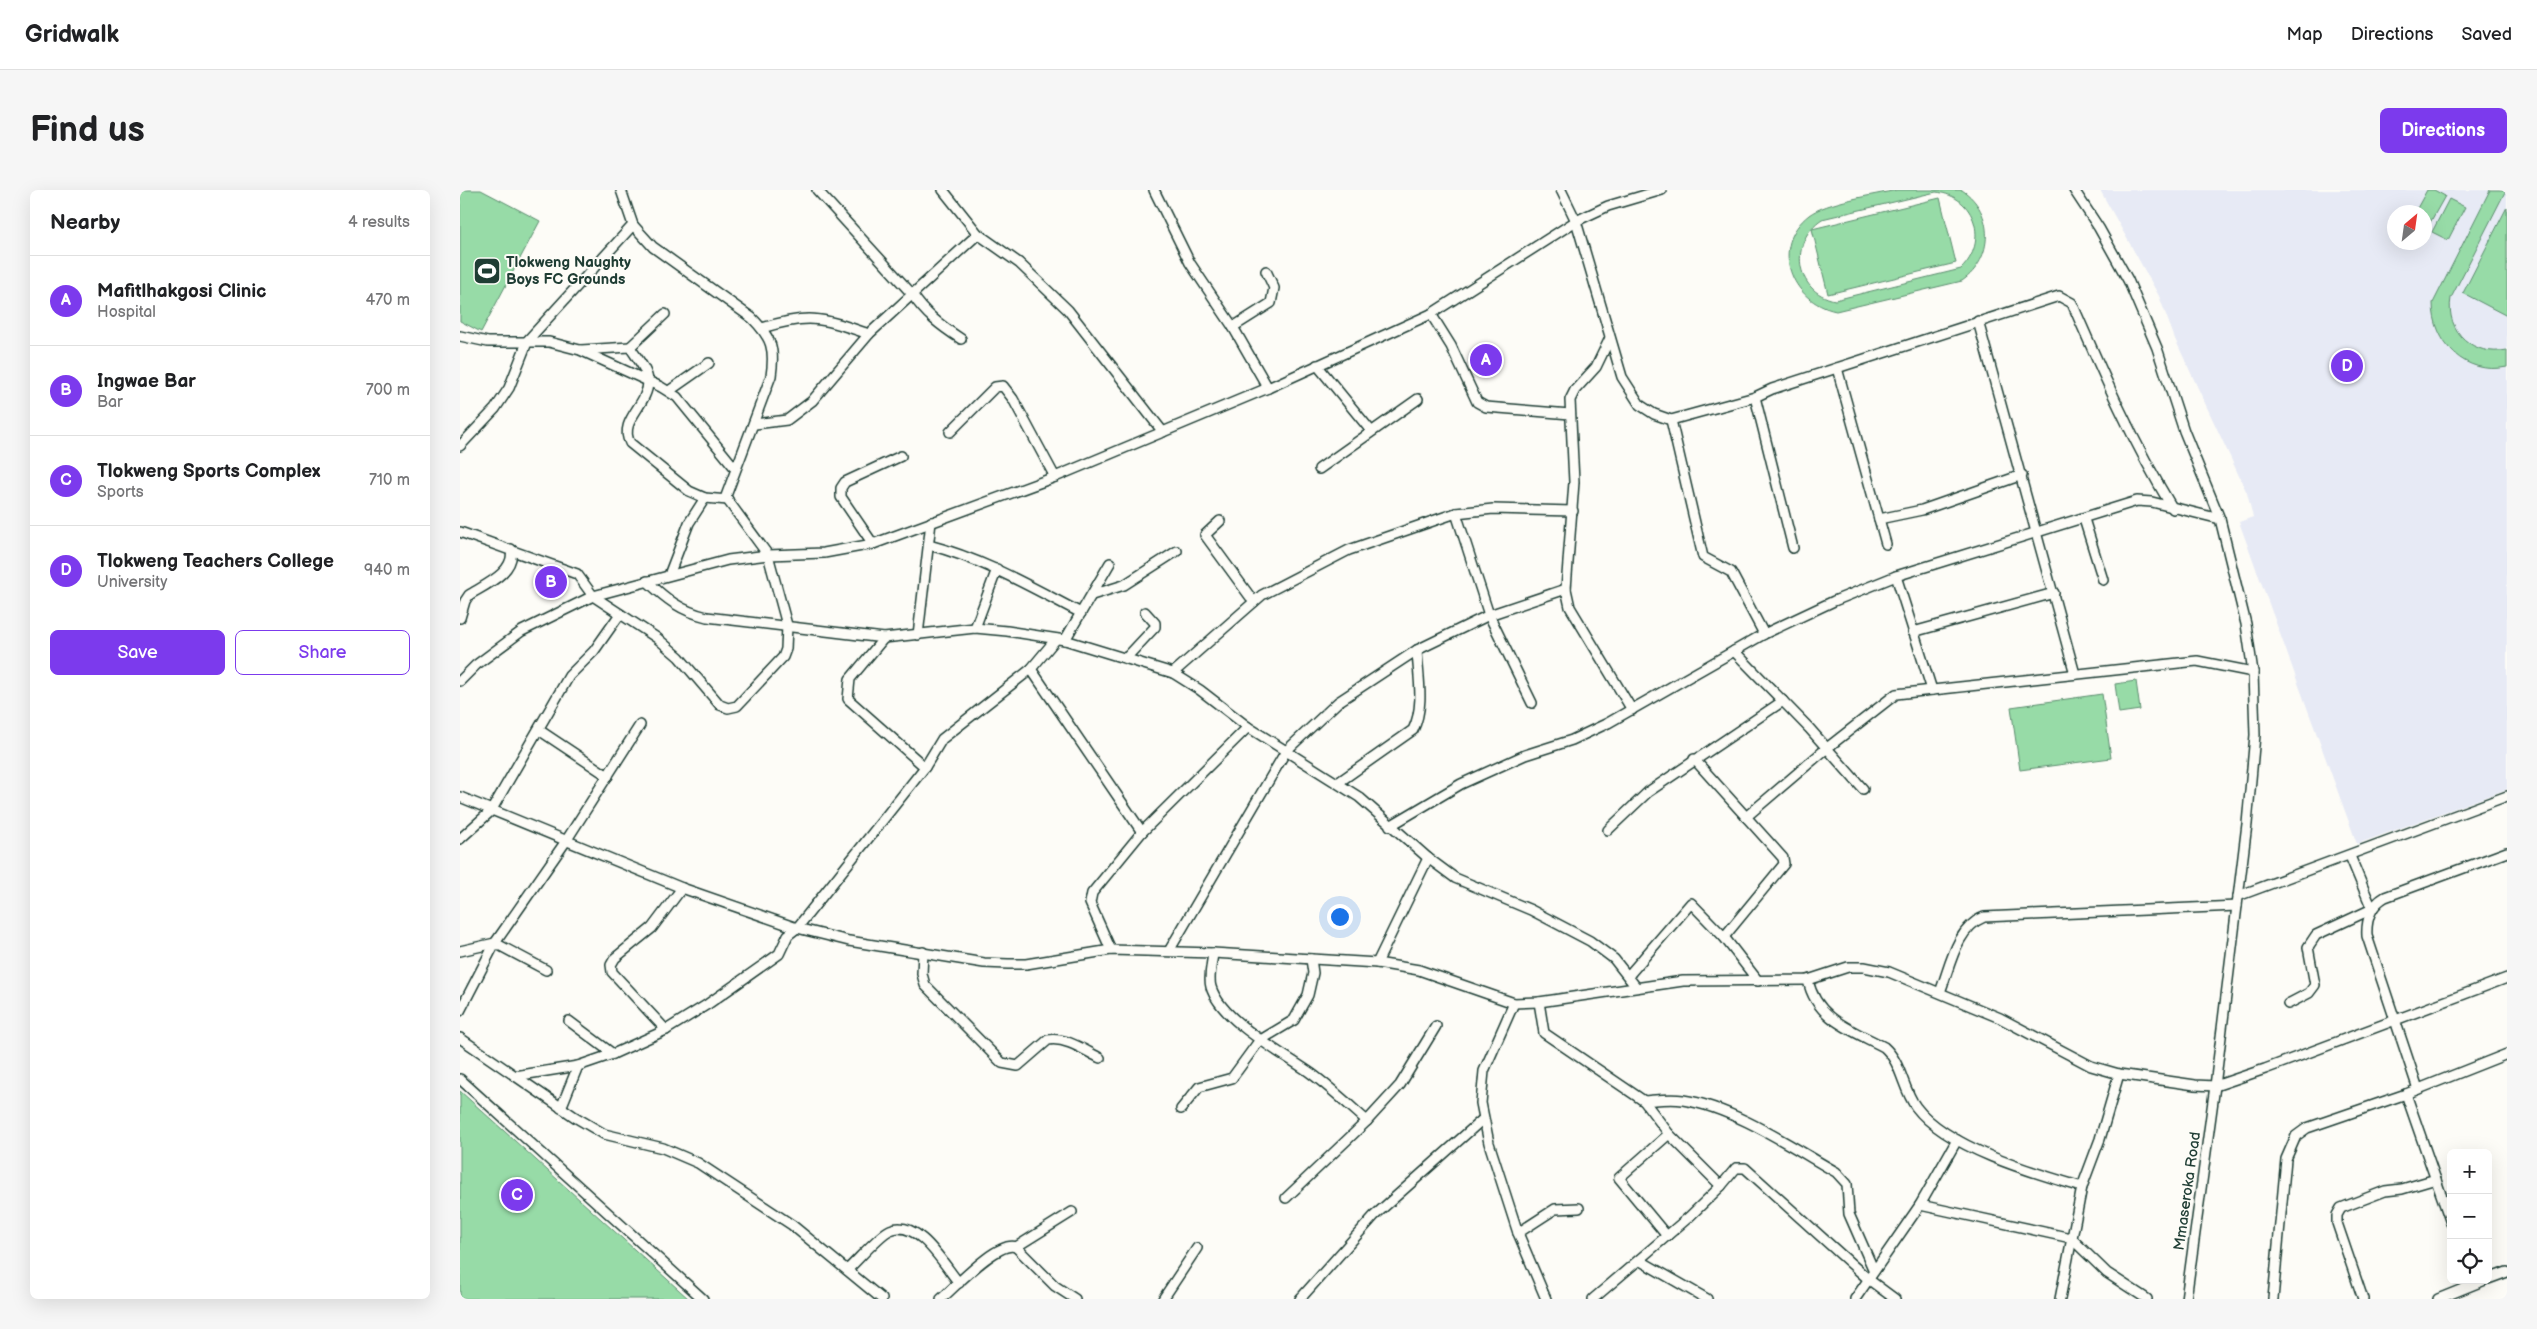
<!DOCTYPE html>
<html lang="en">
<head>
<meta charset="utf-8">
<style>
  body { margin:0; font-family:"Balsamiq Sans",sans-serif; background:#f6f6f6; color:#202124 }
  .controls { position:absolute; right:15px; bottom:15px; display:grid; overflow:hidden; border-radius:8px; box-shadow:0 5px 20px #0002 }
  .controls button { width:45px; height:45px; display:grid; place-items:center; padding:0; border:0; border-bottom:1px solid #e0e0e0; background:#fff; color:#202124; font:25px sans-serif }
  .compass { position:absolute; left:1927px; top:15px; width:45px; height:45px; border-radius:50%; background:#fff; box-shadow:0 5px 20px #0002; rotate:29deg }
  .you { position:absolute; left:879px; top:726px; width:18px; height:18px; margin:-12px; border:4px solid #fff; border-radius:50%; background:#1a73e8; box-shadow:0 0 0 8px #1a73e833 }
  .badge { display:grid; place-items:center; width:32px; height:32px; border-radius:50%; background:#7c3aed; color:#fff; font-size:16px; font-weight:700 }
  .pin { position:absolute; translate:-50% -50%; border:2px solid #fff; box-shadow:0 1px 5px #0006 }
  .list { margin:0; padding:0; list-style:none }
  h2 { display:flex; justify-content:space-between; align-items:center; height:65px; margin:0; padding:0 20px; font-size:21px }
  h2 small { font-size:16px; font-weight:400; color:#757577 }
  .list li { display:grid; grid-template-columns:32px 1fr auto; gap:15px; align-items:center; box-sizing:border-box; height:90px; padding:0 20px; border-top:1px solid #e0e0e0 }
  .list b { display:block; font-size:19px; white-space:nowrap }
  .list p { margin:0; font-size:16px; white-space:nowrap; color:#757577 }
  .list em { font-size:16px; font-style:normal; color:#757577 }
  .actions { display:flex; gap:10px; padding:15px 20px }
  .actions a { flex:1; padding:11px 0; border:1px solid #7c3aed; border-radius:8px; text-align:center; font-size:18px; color:#7c3aed }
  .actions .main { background:#7c3aed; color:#fff }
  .icon { flex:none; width:28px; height:28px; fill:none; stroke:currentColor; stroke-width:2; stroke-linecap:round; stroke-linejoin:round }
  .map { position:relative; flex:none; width:2047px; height:1109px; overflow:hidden; border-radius:8px }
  header { display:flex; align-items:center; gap:30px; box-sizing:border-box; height:70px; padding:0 25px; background:#fff; border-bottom:1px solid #e0e0e0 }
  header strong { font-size:24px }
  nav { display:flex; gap:28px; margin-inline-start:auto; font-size:18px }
  .intro { display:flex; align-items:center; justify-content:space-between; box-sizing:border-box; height:120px; padding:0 30px }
  h1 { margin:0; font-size:35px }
  .button { padding:12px 22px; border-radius:8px; background:#7c3aed; color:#fff; font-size:18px; font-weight:700 }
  main { display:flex; gap:30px; padding:0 30px }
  aside { flex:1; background:#fff; border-radius:8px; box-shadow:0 5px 20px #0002 }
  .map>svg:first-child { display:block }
</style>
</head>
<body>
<header>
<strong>Gridwalk</strong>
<nav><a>Map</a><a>Directions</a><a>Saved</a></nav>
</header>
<div class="intro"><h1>Find us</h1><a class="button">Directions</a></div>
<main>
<aside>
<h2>Nearby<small>4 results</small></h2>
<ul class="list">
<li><span class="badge">A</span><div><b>Mafitlhakgosi Clinic</b><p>Hospital</p></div><em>470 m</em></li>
<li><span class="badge">B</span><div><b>Ingwae Bar</b><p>Bar</p></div><em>700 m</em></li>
<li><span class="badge">C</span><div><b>Tlokweng Sports Complex</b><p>Sports</p></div><em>710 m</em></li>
<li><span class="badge">D</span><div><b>Tlokweng Teachers College</b><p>University</p></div><em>940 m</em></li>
</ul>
<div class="actions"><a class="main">Save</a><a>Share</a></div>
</aside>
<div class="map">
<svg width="2047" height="1109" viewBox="0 0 2047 1109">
  <rect width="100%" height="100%" fill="#fdfcf7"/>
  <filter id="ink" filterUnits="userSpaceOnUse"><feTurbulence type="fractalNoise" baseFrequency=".02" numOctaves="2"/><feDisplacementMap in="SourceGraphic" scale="10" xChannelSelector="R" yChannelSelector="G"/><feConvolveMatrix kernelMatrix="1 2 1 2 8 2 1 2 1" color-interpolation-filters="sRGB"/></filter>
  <g filter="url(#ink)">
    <!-- built -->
    <path fill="#e7eaf5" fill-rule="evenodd" d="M1640 0H2047V599L1897 654 1779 332 1793 327 1787 303 1715 149 1699 106ZM1934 22H1964V52H1934Z"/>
    <!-- green -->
    <g fill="#97dba7" stroke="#5b8c6e" fill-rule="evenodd">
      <path d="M0 0H21L80 31 21 142 0 131Z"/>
      <path d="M1437 0H1502C1535 22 1534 69 1502 91L1376 121C1331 112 1309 56 1349 25 1366 12 1414 5 1437 0ZM1476 2C1516 6 1529 52 1501 79L1375 110C1334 102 1329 51 1362 29Z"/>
      <path d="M1967 0H1974L1985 6 1967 38 1965 37 1964 22H1955Z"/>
      <path d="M2030 0H2046L1991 108C1985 142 2014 167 2047 160V177C2005 186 1973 153 1973 113Z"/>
      <path d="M1480 8 1496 73 1368 104 1352 39Z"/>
      <path d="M1989 9 2005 17 1988 50 1972 42Z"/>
      <path d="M2047 17V126L2003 103Z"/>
      <path d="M1676 491 1680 520 1659 523 1655 494Z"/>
      <path d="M1642 504 1651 568 1560 580 1551 517Z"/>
      <path d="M0 901 229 1109H0Z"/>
    </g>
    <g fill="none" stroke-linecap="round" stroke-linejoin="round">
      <!-- minor casing -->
      <g stroke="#1f3d34" stroke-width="12">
        <g id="minor">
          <path d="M357 0 452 104C465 124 481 136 501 149"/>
          <path d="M483 0 518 44 559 73 608 120 703 242"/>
          <path d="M694 0 730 73 773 137 808 198"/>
          <path d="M1101 0 1116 31 1162 187 1180 215 1194 224 1211 230 1295 207 1312 199 1599 106 1612 113C1643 184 1673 253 1713 319"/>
          <path d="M1614 0 1639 38 1668 90 1697 158 1724 241 1760 329 1786 434 1793 482 1795 545 1787 634 1755 896 1726 1109"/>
          <path d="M971 124 991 156 1017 212 1026 217 1110 224"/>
          <path d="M1518 131 1615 484"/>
          <path d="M773 137 811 113 814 98 806 81"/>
          <path d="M302 138C351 123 361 128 409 144"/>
          <path d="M0 146 28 152H89L120 160 201 197 217 207 275 278"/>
          <path d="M1150 148 1136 177 1115 200 1110 210 1114 292 1106 399 1110 417 1172 520"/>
          <path d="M170 157 205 124"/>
          <path d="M121 160 170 157C176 167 188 180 188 192 188 215 158 231 170 253L229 301 245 308 268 310"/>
          <path d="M857 175 911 241"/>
          <path d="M1377 178 1426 354"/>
          <path d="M209 201 249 173"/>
          <path d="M1295 207 1333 358"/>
          <path d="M1211 230 1243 367 1271 382 1304 444"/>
          <path d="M295 234 327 230 352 211 409 144 518 44"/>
          <path d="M490 242 535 197 543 196 553 209 595 287"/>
          <path d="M0 256 35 219 49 198 68 150 173 35"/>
          <path d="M859 279 958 209"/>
          <path d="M996 323 1029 425 1072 513"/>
          <path d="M1419 329 1462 320 1562 285"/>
          <path d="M1624 329 1643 390"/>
          <path d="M760 331 745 345 794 412"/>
          <path d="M0 342 117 384 133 406 197 448 219 467 260 515 268 518 277 516 323 467 326 459 327 435 308 365 269 312 266 306 311 186C315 159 312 148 292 128L193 57 173 35 161 0"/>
          <path d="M413 354 381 307V298L385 292 441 266"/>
          <path d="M469 355C523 369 571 397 621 423"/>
          <path d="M209 385 229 333 245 308"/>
          <path d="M1436 386 1472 500"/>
          <path d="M187 391C206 409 221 421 247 427L424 448 515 438 547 441 605 450 713 483 740 500 788 537 899 607 968 668 995 688 1071 720 1130 751 1154 769 1176 797"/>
          <path d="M632 405 664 395 717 361"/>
          <path d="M0 428 5 411 9 405C25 395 56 382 51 359"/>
          <path d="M515 438 537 379"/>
          <path d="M1453 442 1594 403"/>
          <path d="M458 445 471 332"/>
          <path d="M424 448 390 489 388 509 465 577"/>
          <path d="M605 450 650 373"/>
          <path d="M1274 461 1349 538 1403 599"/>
          <path d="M666 468 695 437V433L685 422"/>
          <path d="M571 479 682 642"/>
          <path d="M713 483 802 405 889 360 996 323 1033 319 1113 321"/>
          <path d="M0 491 16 475 62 441 133 406 268 370 308 365 364 363 413 354 595 287 808 198 971 124 1116 31 1148 16 1202 0"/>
          <path d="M79 540 148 586"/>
          <path d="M1234 569 1323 668 1324 674 1264 747"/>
          <path d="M879 592 953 540C965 516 958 486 957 460"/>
          <path d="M0 607 222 698 337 738 389 751 524 773 548 774H566L651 760 753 763 917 773 959 780 1054 813 1079 812 1223 791 1348 790 1388 777H1404L1429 782 1540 828 1631 876 1659 884 1735 895 1755 896 1805 879 2047 788"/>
          <path d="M1286 627 1367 558 1436 504 1737 471 1793 482"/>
          <path d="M930 636 1001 594 1065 565 1112 550 1148 533 1304 444 1374 411 1436 386 1677 311 1692 312 1760 329"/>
          <path d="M1148 640 1188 602 1323 511"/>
          <path d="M0 649 31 621 109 486 134 461 160 424"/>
          <path d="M1778 706 2047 606"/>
          <path d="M651 760 630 713 632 703 682 642 788 537"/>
          <path d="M0 761 35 753 86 780"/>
          <path d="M709 761 826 561 878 512 957 460 1029 425 1106 399"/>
          <path d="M463 762 462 784 465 795 542 873 558 876 588 850C606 847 624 860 640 868"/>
          <path d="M753 763C752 774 748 787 751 797 761 831 824 864 852 884 871 898 889 915 907 931"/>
          <path d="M917 773 968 668"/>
          <path d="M1168 786 1231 713 1264 747 1298 791"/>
          <path d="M1348 790C1356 829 1392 840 1424 857 1442 873 1442 898 1456 917 1487 958 1574 983 1622 997"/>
          <path d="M1480 802C1490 777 1496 738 1524 727L1777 716"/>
          <path d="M1079 812 1084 843 1184 911 1209 944 1261 996 1229 1027 1133 1109"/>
          <path d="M1054 813 1024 881 1021 913 1029 953 1058 1043 1086 1109"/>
          <path d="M1828 814 1849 803 1855 795 1848 757 1856 745 1912 719 1890 666"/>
          <path d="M0 821 35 753 106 651 180 535"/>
          <path d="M109 831 153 864"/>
          <path d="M206 840 152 782 151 775 155 768 192 738 222 698"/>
          <path d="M0 848 115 927 144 944 203 958 238 973 332 1035 422 1109"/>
          <path d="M55 886 118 876 153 864 206 840 248 814 319 764 328 745 337 738 465 577 482 549 571 479 596 449"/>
          <path d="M0 889 243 1109"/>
          <path d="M1958 899 1907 746C1906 730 1911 715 1925 707L2047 662"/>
          <path d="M1946 904 1991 1033"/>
          <path d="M1184 911C1197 910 1210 908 1223 910 1273 917 1332 957 1376 982L1387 994 1389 1024 1414 1081"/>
          <path d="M101 918 118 876"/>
          <path d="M721 919 739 897 772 888 799 851 834 830 848 805 853 783 851 769"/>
          <path d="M1261 996 1276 978H1285L1408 1089 1435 1109"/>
          <path d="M826 1008 907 931 940 895 976 836"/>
          <path d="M1460 1015 1611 1048 1647 1083 1687 1109"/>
          <path d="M1058 1043 1095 1019 1119 1018"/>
          <path d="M1207 1046 1159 988 1209 944"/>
          <path d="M556 1057 595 1096 615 1109"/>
          <path d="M1179 1070 1247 1109"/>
          <path d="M387 1080C396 1072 420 1044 430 1040 458 1028 484 1075 499 1093"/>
          <path d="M2028 1089 2047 1082"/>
          <path d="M481 1109C495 1097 538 1050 556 1057L612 1022"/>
          <path d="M703 1109 737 1058"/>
          <path d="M840 1109 914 1026 1023 929"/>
          <path d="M1395 1109 1460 1015 1497 950"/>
          <path d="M1600 1109 1622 997 1640 949 1659 884"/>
          <path d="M1813 1109 1826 969 1836 946 1847 938 1946 904 2047 864"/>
          <path d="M1903 1109 1877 1033V1025L1881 1018 1925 1001 1942 999 1976 989"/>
          <path d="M1978 1109 2025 1090"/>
        </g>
      </g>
      <!-- minor -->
      <use href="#minor" stroke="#fdfcf7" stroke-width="9"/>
    </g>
  </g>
  <!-- icons -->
  <defs>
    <g id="stadium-square" transform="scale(1.4375)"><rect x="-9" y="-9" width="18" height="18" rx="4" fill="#1f3d34" stroke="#fdfcf7"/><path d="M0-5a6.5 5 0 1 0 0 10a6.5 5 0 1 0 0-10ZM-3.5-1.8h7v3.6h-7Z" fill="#fff"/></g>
  </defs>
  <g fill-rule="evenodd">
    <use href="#stadium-square" x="27" y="81"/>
  </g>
  <g text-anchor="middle" stroke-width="4" stroke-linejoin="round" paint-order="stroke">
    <!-- poi labels -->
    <g font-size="15" font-weight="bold" fill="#1f3d34" stroke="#fdfcf7" text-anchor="start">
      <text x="46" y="77">Tlokweng Naughty<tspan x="46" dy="17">Boys FC Grounds</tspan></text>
    </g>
    <!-- street labels -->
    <g font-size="15" fill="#1f3d34" stroke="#fdfcf7">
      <text transform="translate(1727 1001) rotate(-82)" y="5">Mmaseroka Road</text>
    </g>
  </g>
</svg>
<div class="controls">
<button>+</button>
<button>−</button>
<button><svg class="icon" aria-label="locate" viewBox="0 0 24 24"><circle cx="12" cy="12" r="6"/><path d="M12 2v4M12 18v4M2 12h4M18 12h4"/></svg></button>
</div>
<svg class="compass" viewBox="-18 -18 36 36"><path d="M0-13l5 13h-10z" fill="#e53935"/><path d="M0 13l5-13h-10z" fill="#757577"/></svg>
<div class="you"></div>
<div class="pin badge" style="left:1026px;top:170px">A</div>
<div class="pin badge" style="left:91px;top:392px">B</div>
<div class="pin badge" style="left:57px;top:1005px">C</div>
<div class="pin badge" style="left:1887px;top:176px">D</div>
</div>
</main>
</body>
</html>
